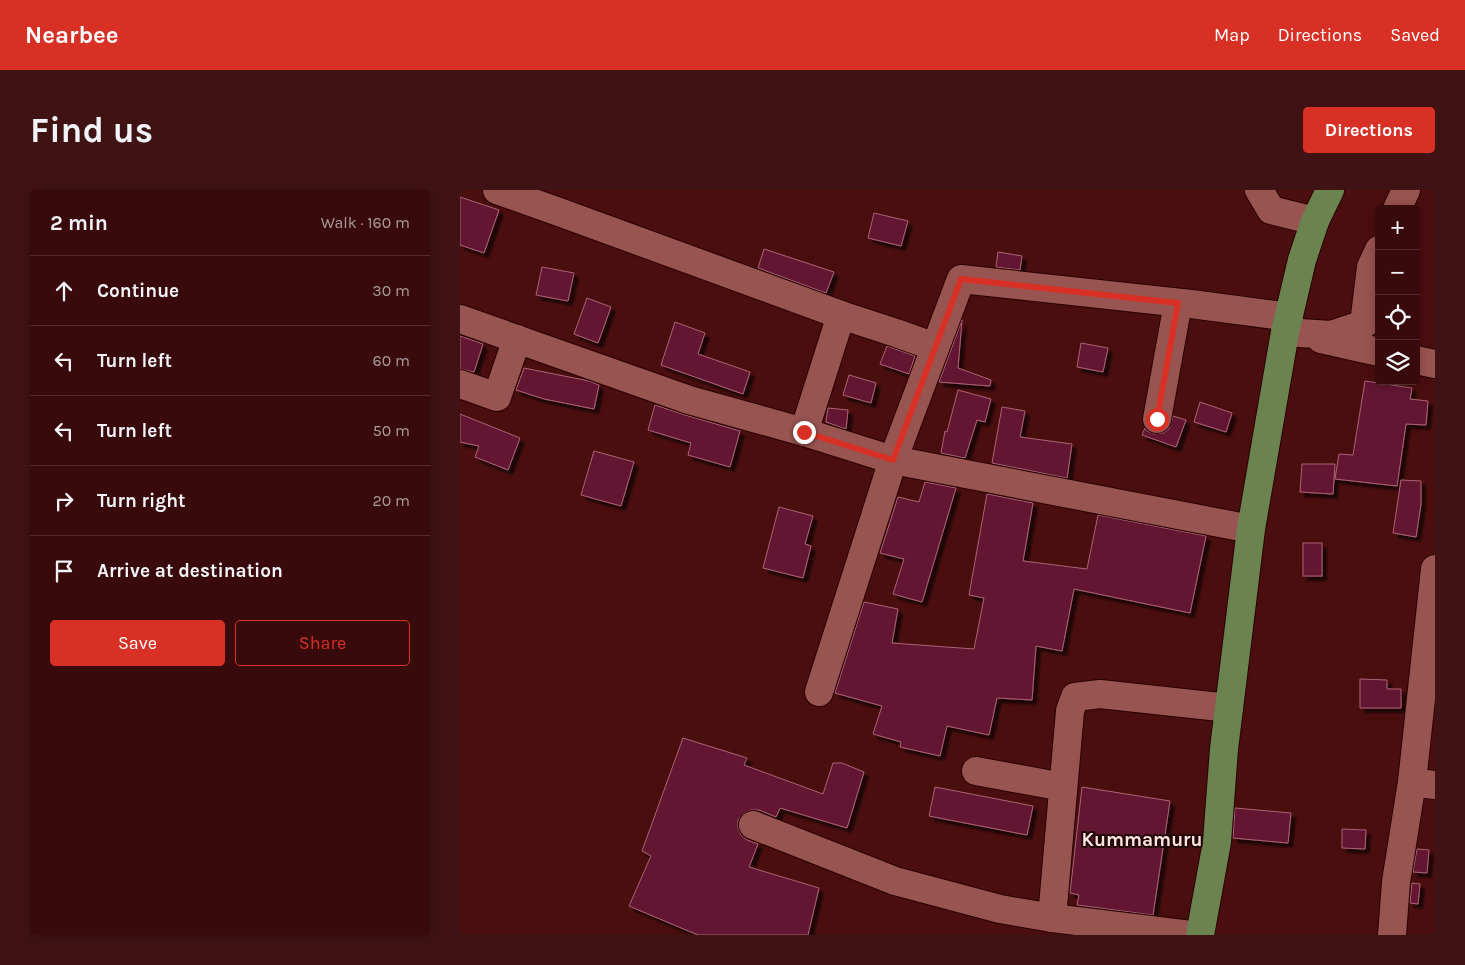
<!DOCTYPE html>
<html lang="en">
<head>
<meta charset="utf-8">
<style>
  body { margin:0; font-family:Karla,sans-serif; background:#3f1314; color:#f1f3f6 }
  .controls { position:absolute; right:15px; top:15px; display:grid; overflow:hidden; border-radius:5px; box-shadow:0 2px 12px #0003 }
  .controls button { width:45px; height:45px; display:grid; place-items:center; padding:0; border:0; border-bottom:1px solid #522b2c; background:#380a0b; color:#f1f3f6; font:25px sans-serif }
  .stop { position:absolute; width:15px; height:15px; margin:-11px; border:4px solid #d93025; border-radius:50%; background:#fff }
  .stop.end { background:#d93025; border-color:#fff; box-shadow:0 1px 5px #0008 }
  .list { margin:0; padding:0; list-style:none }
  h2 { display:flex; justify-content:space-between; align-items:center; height:65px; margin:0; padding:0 20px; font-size:21px }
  h2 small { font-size:16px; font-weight:400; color:#ab9a9d }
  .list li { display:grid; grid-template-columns:32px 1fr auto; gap:15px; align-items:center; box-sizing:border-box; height:70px; padding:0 20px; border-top:1px solid #522b2c }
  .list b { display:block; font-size:19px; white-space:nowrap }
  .list em { font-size:16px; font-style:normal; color:#ab9a9d }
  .actions { display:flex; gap:10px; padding:15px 20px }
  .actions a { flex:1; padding:11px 0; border:1px solid #d93025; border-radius:5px; text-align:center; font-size:18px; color:#d93025 }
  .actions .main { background:#d93025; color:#fff }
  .icon { flex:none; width:28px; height:28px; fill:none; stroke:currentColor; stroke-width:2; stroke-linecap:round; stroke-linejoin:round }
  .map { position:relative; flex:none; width:975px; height:745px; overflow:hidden; border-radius:5px }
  header { display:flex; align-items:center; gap:30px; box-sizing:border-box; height:70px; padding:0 25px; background:#d93025; color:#fff }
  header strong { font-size:24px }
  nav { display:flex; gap:28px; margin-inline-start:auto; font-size:18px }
  .intro { display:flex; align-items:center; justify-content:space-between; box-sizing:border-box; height:120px; padding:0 30px }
  h1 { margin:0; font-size:35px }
  .button { padding:12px 22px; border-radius:5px; background:#d93025; color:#fff; font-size:18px; font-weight:700 }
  main { display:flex; gap:30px; padding:0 30px }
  aside { flex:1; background:#380a0b; border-radius:5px; box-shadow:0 2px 12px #0003 }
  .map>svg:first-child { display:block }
</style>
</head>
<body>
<header>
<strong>Nearbee</strong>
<nav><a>Map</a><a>Directions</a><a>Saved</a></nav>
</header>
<div class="intro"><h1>Find us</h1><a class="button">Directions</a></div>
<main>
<aside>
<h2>2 min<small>Walk · 160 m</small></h2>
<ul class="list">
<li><svg class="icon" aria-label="ahead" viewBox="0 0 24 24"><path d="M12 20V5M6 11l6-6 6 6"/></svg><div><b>Continue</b></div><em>30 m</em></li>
<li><svg class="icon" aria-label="left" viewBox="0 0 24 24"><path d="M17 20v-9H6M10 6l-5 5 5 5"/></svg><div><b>Turn left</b></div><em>60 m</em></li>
<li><svg class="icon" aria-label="left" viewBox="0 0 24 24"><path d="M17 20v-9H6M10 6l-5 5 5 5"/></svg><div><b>Turn left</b></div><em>50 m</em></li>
<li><svg class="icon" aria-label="right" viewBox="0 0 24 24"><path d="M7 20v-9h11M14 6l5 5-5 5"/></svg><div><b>Turn right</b></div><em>20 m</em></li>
<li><svg class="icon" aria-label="arrive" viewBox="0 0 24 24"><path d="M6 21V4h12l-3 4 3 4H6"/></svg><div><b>Arrive at destination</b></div></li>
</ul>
<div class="actions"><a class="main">Save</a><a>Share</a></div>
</aside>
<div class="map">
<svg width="975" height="745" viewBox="0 0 975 745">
  <defs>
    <filter id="shadow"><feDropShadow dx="4.5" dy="4.5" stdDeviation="1" flood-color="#0009"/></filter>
  </defs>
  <rect width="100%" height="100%" fill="#4b0e0f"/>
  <!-- building -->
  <g fill="#631330" stroke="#aa6575" filter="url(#shadow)">
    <path d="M0 7 39 20 24 63 0 55Z"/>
    <path d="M414 23 448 31 441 56 408 48Z"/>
    <path d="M304 59 374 82 366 103 298 78Z"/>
    <path d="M538 62 562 66 560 80 536 77Z"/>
    <path d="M82 77 114 83 108 111 76 105Z"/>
    <path d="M127 108 151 117 138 153 114 144Z"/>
    <path d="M502 130 498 178 531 190 530 196 479 192Z"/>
    <path d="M215 132 245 143 238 164 290 182 283 204 201 175Z"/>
    <path d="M0 146 23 154 14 182 0 179Z"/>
    <path d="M621 153 648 158 643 182 617 177Z"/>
    <path d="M427 156 455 166 449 184 420 174Z"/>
    <path d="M64 178 129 191 139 195 134 219 84 209 56 200Z"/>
    <path d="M389 185 416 193 411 213 383 205Z"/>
    <path d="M905 191 952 198 950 209 968 211 966 235 946 234 937 296 875 289 879 264 893 265Z"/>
    <path d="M498 200 531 209 525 232 517 230 505 268 481 263 485 241 487 242Z"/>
    <path d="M740 212 772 223 766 242 734 232Z"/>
    <path d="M195 215 225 225 280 241 270 277 228 265 231 253 188 240Z"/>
    <path d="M542 217 565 221 560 247 612 254 607 288 532 273Z"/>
    <path d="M368 218 388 220 386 239 366 232Z"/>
    <path d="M0 224 60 248 48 280 15 267 19 256 0 252Z"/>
    <path d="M713 226 726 230 716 257 682 245 685 238 687 241 694 244 703 243 709 239Z"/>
    <path d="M134 261 174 272 161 316 121 305Z"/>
    <path d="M842 274H875L873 304 840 302Z"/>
    <path d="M941 290 961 291V314L956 347 933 343Z"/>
    <path d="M465 292 496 298 462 412 433 404 444 369 420 363 438 307 459 312Z"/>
    <path d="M527 304 573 313 563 371 627 379 638 325 746 346 730 423 614 399 602 461 576 456 572 510 537 508 529 545 487 536 480 566 440 557 441 552 413 544 422 516 375 503 404 412 438 419 432 453 514 459 524 408 509 405Z"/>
    <path d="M319 317 353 326 345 354 351 356 343 388 303 378Z"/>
    <rect x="843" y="353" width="19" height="33"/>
    <path d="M900 489 927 490V499H941V518H900Z"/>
    <path d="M223 548 287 568 284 575 363 604 373 573H382L404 582 387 638 320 618 316 627 299 620H291L284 623 278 630V638L281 645 287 650 298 654 289 677 359 698 348 745H238L169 716 191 666 182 661Z"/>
    <path d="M475 597 573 616 567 645 469 626Z"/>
    <path d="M622 597 710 611 693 725 617 715 619 705 610 703Z"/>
    <path d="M775 618 831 623 828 653 773 648Z"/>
    <path d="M882 639 906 640 905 659 882 658Z"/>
    <path d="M957 659 969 660 967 683 953 682Z"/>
    <path d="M952 693 960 694 958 714 950 713Z"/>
  </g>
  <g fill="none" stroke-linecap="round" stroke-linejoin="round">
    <!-- minor casing -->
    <g stroke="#290002" stroke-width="30">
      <g id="minor">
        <path d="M37 0 99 22 381 125 344 242"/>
        <path d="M799 0 811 20 855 31"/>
        <path d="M937 19 946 0"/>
        <path d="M381 125 436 143 475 157"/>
        <path d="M0 129 229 210 344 242 433 270 791 339"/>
        <path d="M825 142 871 145 904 134 911 77 919 60"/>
        <path d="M861 149 919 162"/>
        <path d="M956 170 975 174"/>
        <path d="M0 194 37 207 57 149"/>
        <path d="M697 229 718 113"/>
        <path d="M359 502 433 270 501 89 731 114 829 127"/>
        <path d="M516 581 603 597"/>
        <path d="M952 592 975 595"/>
        <path d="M293 635 435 691 540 719 592 728 731 745"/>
        <path d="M592 728 610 521 615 507 640 504 769 518"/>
        <path d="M932 745 936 692 952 592 975 379"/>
      </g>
    </g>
    <!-- major casing -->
    <g stroke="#290002" stroke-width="30">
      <path id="major" d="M740 745 757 652 764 559 791 339 825 142 842 70 855 31 870 0"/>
    </g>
    <!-- minor -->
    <use href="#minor" stroke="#985450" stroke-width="28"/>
    <!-- major -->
    <use href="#major" stroke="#6a834f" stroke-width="28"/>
  </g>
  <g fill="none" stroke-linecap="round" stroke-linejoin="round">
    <!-- route -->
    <path stroke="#d93025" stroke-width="6" d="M344 242 433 270 501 89 718 113 697 229"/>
  </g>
  <g text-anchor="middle" stroke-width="4" stroke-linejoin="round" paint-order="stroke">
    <!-- quarter labels -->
    <g font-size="19" font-weight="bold" fill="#fde5e2" stroke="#210707">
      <text x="682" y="656">Kummamuru</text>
    </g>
  </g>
</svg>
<div class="controls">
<button>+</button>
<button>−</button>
<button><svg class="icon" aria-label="locate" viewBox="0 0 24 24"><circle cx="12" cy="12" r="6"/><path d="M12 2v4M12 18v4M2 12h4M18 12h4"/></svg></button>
<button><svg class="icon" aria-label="layers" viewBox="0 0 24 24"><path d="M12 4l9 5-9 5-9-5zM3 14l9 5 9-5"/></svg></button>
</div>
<div class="stop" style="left:697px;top:229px"></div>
<div class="stop end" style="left:344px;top:242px"></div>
</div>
</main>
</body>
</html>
